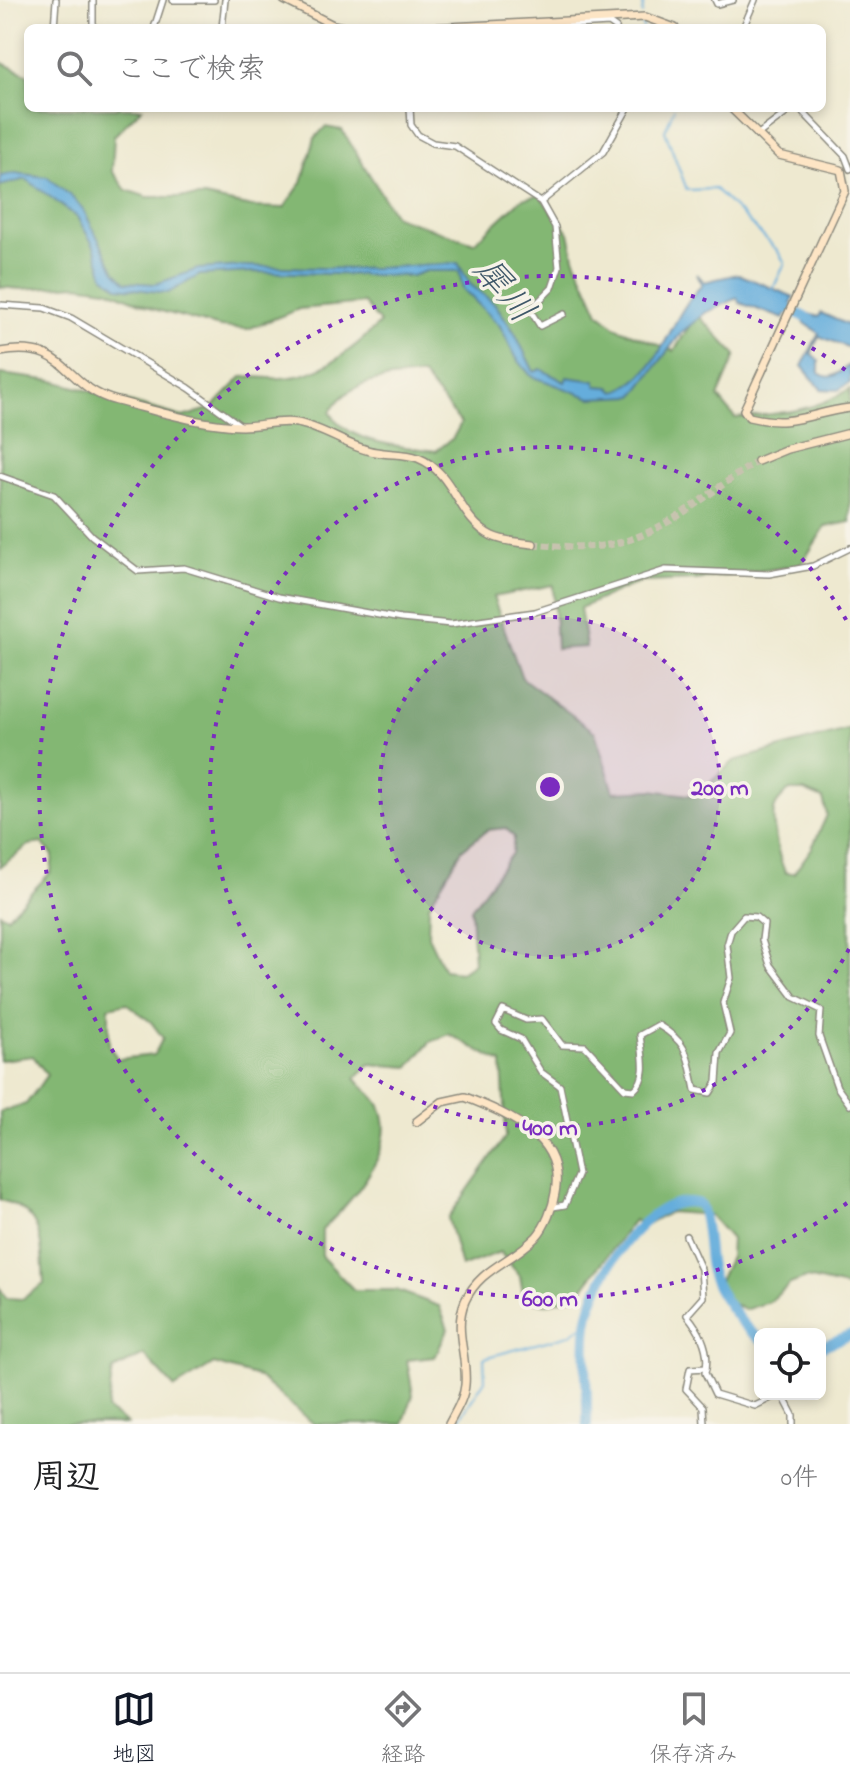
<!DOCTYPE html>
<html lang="ja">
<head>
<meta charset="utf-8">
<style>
  body { margin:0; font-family:"Indie Flower","Klee One",sans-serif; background:#f2f2f2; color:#202124 }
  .controls { position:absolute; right:24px; bottom:24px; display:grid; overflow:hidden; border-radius:12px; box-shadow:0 4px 12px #0003 }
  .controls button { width:72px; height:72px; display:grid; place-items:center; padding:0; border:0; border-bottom:2px solid #e0e0e0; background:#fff; color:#202124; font:40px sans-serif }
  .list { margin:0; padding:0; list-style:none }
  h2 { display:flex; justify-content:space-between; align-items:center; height:104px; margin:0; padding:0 32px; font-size:34px }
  h2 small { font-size:26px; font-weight:400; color:#757577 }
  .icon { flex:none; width:44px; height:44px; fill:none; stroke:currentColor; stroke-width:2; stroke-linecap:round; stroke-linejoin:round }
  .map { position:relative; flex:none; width:850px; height:1424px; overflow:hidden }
  .search { position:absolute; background:#fff; box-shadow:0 4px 12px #0003; left:24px; right:24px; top:24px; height:88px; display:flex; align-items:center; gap:20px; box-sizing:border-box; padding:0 28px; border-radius:12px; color:#757577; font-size:30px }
  .sheet { height:248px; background:#fff }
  nav { display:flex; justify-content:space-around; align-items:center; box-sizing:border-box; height:112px; border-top:2px solid #e0e0e0; background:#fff; font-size:22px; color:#757577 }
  nav a { display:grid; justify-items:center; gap:4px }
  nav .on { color:#111827 }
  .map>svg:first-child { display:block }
</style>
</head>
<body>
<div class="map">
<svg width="850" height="1424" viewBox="0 0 850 1424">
  <rect width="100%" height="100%" fill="#f7f3e8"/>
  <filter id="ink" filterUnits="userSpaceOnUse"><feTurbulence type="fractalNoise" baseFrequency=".0125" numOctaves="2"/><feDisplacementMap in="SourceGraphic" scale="16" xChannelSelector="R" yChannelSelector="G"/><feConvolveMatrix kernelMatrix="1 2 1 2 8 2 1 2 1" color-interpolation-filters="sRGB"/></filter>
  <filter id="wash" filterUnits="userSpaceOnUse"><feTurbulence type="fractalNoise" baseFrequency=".006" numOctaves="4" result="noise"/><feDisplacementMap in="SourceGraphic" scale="32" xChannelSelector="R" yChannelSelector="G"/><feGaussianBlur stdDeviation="1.8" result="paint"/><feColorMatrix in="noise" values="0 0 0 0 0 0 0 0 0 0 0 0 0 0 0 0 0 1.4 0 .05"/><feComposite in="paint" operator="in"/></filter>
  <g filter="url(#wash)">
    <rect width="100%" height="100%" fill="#eee9d0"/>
    <!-- forest -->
    <path fill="#83b773" stroke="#57714f" stroke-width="2" fill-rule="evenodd" d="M0 62 28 75V108H142L114 136 112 171 126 190 147 197H204L252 207 284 208 302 182 315 138 325 127 342 130 395 216 474 243 522 199 539 195 569 233 574 257 599 313 617 328 674 351 697 314 736 355 718 397 735 418C777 414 813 412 850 389V522L825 527 801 565 695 580 639 582 580 608 586 647 556 649 553 585 493 597 522 678 595 732 614 792 652 790 695 796 734 761 850 729V1288L806 1278 790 1284 769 1302 744 1310 730 1302 718 1283 730 1257 731 1239 710 1215 670 1212 645 1226 634 1220 577 1296 545 1304 524 1299 520 1276 500 1252 461 1267 448 1218 506 1136 502 1063 449 1034 430 1042 409 1067 370 1064 355 1078C362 1087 375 1096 380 1106 400 1149 350 1203 322 1230V1257L354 1290H396L439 1306 448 1329 435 1357 407 1360 413 1395 403 1424H314L258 1377 214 1364 175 1388 144 1355 113 1370 107 1410 127 1424H0V1288L6 1298 22 1299 44 1284C41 1245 45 1211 0 1200V1112L26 1104 47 1075 33 1056 0 1060V913L7 917 51 872 53 855 42 843 29 845 0 867V374L54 381 183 417 212 408 242 377C255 376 268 379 281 378 320 377 354 349 380 323L364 303 299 309 248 329 220 327 157 310 107 289 77 285 21 289 0 287ZM422 375 461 423 453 438 436 451C403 446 349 445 330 412 349 379 387 378 422 375ZM788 791H804L823 799 827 815 812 848 794 873H786C779 862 770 819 775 807 777 801 784 796 788 791ZM506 828 514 837 512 853 471 909 474 963 461 972 444 970 428 936 429 905 462 850 487 830ZM126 1003 151 1022 163 1038 154 1055 118 1059 109 1046V1007Z"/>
    <!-- water -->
    <g fill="#65addc" stroke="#486c84" stroke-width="2">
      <path d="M15 173 47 177 71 196 83 209 115 271 126 282 156 284 198 269 244 266 358 269 458 263 470 284 495 304 515 333 534 372 541 369 565 382 567 377 595 381 597 386 610 387 615 392C666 372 665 321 702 285L697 274 704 282 738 274 794 297 784 319 740 303 737 298 705 313 682 332 634 396 591 398 531 376 517 359 500 326 463 289 459 271H426L412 276 253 272 200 275 168 293 118 287 104 276 94 246 77 217 26 179 0 186V176Z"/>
      <path d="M821 313 850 326V348L819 336 811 354 819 361V373C833 383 840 370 850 365V383L838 390 821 389 802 366 819 333 805 323 809 322V314L819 317Z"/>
    </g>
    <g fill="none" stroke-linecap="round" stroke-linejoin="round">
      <!-- stream -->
      <g stroke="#65addc" stroke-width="2">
        <path d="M642 14 644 0"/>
        <path d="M642 21 643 28"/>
        <path d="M674 108 665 131 687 190 715 189 777 250 785 263 773 289"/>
        <path d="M456 1424 485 1380 484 1358 569 1335 587 1323"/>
      </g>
      <!-- river -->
      <g stroke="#65addc" stroke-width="10">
        <path d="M783 306 823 326"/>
        <path d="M820 1347 850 1335"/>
        <path d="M587 1424C588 1391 583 1357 587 1324 593 1280 648 1188 700 1204 708 1226 706 1245 710 1267 713 1288 743 1328 760 1339"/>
      </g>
    </g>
  </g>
  <g filter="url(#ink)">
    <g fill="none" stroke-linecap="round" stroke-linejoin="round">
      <!-- secondary-tunnel -->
      <path stroke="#c7c3af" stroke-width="7" stroke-dasharray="7 3.5" stroke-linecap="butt" d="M533 544C556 546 579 548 601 546 662 539 708 491 758 461"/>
      <!-- street casing -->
      <g stroke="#8c8a7e" stroke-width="8">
        <g id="street">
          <path d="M93 0V28"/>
          <path d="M173 0H214"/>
          <path d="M715 0 717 4 733 0"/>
          <path d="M559 21 560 26 609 23 616 28"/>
          <path d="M54 28 56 0"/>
          <path d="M154 28 163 0"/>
          <path d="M222 28 225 0"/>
          <path d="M743 28 755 0"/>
          <path d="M410 108 411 125 418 135 433 143 455 146 541 202 555 227 559 267 552 288 530 310 540 326 564 314"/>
          <path d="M799 108 845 156 850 169"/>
          <path d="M757 135 793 108"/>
          <path d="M541 202 603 152 628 108"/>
          <path d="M0 305 44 308 71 318 189 388 240 425"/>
          <path d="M0 476 54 495 92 536 138 571 184 568 279 597 401 619 451 624 535 612 666 570 769 574 813 566 850 548"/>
          <path d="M553 1207 565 1205 578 1174 560 1086 541 1072 521 1039 501 1030 496 1024 503 1010 526 1020 542 1019 562 1045 585 1046 625 1089 634 1090C649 1077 642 1054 640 1035L658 1025C689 1043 688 1057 695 1090L710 1093 717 1082 719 1053 730 1033 723 1003 731 978 727 945 731 931 744 916 756 917 764 924 762 940 770 965 794 997 821 1010 819 1036 837 1087 850 1105"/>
          <path d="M686 1236 701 1269 703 1297 687 1315C701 1332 711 1352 705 1373L715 1394 755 1406 773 1397 783 1396 793 1415V1424"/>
          <path d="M704 1424 703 1407 686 1389 690 1369 706 1368"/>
        </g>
      </g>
      <!-- secondary casing -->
      <g stroke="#8c8a7e" stroke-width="10">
        <g id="secondary">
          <path d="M284 0 333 25 348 28"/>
          <path d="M428 28 645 17 675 28"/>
          <path d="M731 108 779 155 841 170 845 191 744 410 749 417C793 428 809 413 850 408"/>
          <path d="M0 352C70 340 62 387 117 401 157 411 201 425 242 426 260 426 279 420 297 423 325 428 349 448 376 452 391 455 404 453 418 458 456 473 457 519 492 536 505 542 519 542 533 544"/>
          <path d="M758 461 787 449 850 433"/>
          <path d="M416 1122 442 1102 465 1097C508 1114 566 1138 555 1193 553 1207 546 1226 536 1237 512 1262 480 1268 465 1301 453 1330 468 1356 465 1385 464 1399 455 1412 449 1424"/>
        </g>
      </g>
      <!-- street -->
      <use href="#street" stroke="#fff" stroke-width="5"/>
      <!-- secondary -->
      <use href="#secondary" stroke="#fde5c5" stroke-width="7"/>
    </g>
  </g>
  <!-- distance rings -->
  <circle cx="550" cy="787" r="170" fill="#7b2cbf" fill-opacity=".12"/>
  <g fill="none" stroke="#7b2cbf" stroke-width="4" stroke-dasharray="4 8">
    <circle cx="550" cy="787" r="170"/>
    <path d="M849 949A340 340 0 1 1 849 625"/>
    <path d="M847 1203A511 511 0 1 1 847 371"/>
  </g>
  <g text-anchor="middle" stroke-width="7" stroke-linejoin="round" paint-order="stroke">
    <!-- water labels -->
    <g font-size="36" font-style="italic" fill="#3f5869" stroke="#f7f3e8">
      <text transform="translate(506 289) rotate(50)" y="13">犀川</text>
    </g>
  </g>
  <circle cx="550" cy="787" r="12" fill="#7b2cbf" stroke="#f7f3e8" stroke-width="4"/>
  <g font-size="24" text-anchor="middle" font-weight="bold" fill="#7b2cbf" stroke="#f7f3e8" stroke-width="7" stroke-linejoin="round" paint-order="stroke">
    <text x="720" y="795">200 m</text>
    <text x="550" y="1135">400 m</text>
    <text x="550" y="1306">600 m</text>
  </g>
</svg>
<div class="controls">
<button><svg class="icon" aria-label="locate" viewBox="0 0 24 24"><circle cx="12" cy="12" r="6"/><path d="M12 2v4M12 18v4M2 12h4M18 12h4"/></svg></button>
</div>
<div class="search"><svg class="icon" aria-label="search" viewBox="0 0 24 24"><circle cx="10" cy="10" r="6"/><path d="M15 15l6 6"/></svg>ここで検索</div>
</div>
<section class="sheet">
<h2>周辺<small>0件</small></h2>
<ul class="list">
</ul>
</section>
<nav>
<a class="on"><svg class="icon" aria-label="map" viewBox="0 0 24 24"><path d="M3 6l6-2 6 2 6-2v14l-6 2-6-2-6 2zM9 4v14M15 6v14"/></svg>地図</a>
<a><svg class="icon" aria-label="directions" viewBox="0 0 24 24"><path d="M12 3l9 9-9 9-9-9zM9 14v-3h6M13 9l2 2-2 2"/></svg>経路</a>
<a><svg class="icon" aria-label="saved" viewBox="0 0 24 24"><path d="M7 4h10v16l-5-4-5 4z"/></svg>保存済み</a>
</nav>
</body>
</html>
